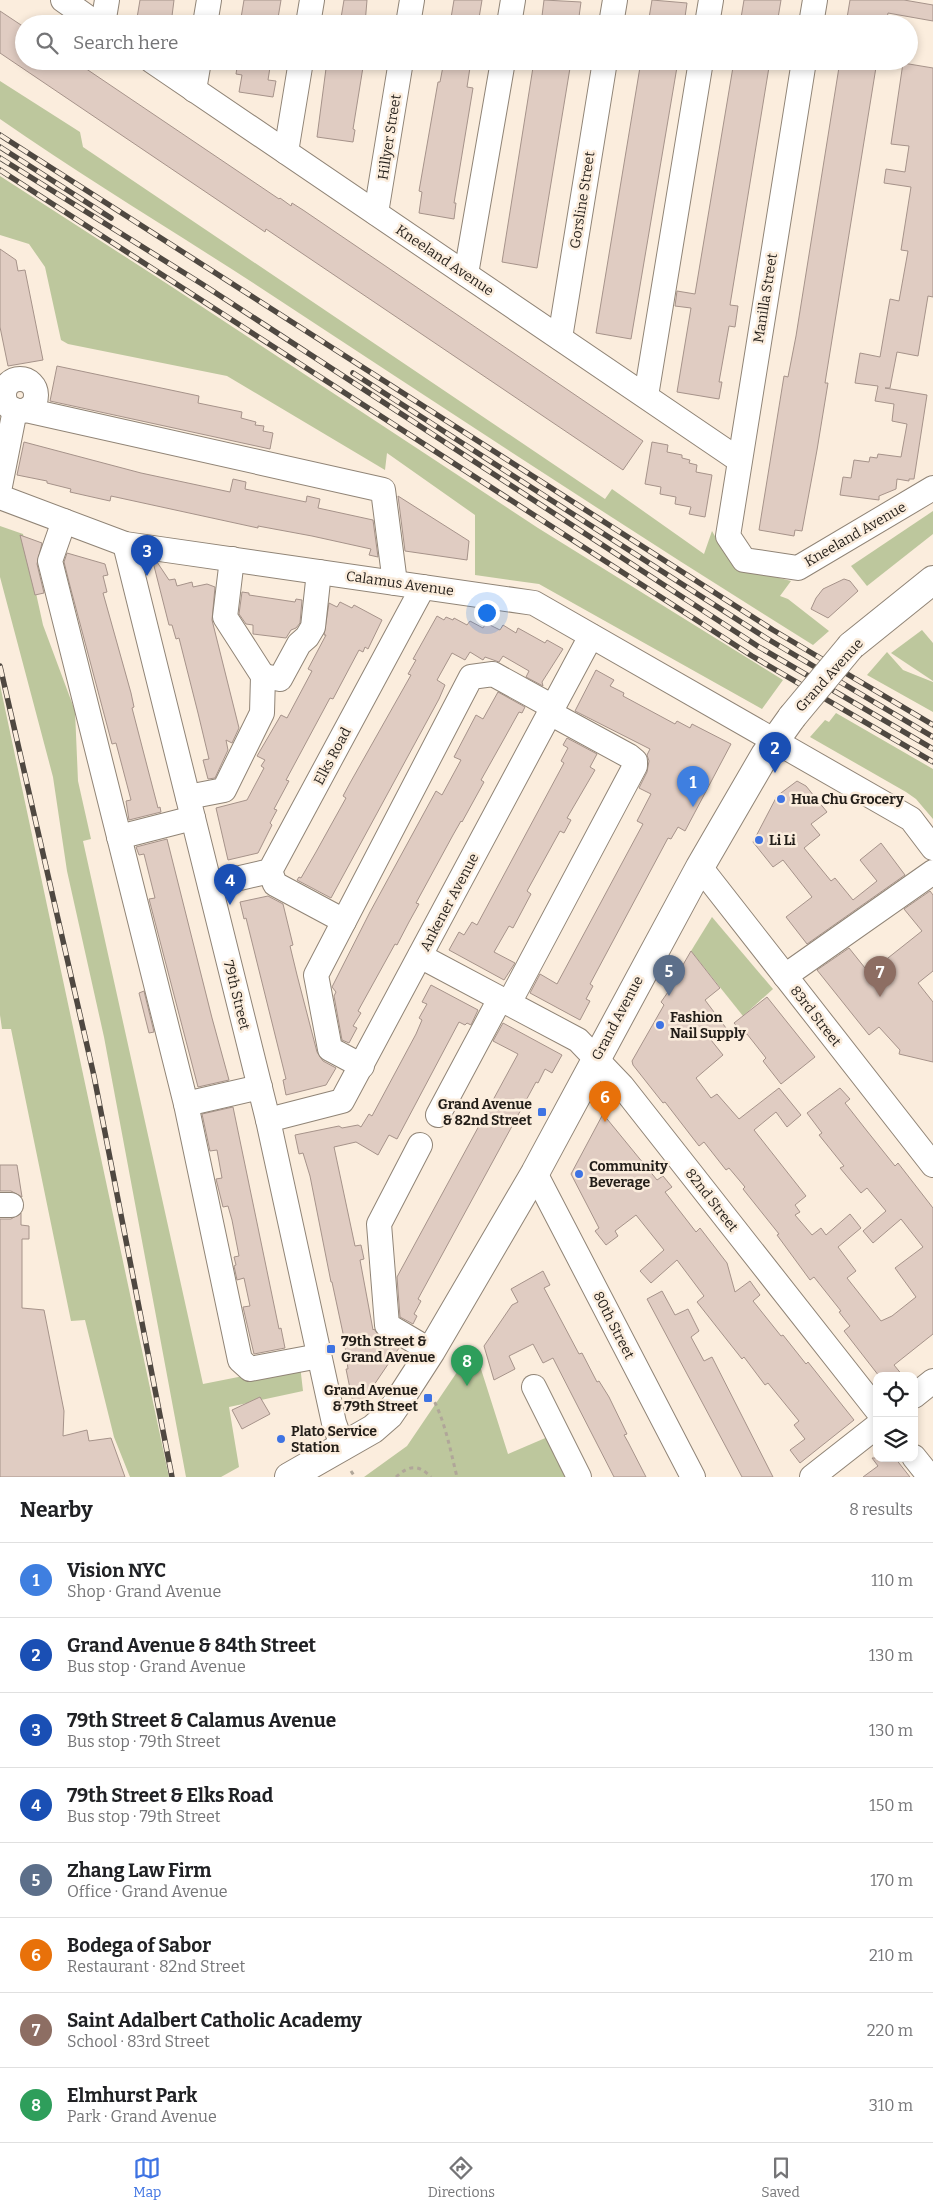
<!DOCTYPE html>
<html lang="en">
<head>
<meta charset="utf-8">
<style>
  body { margin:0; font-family:Bitter,serif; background:#f6f6f6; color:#202124 }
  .controls { position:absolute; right:15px; bottom:15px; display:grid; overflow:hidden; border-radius:10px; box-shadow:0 2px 8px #0003 }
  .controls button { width:45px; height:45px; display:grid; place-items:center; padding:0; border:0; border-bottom:1px solid #e0e0e0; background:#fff; color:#202124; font:25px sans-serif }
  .you { position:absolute; left:486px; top:612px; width:18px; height:18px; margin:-12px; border:4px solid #fff; border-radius:50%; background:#1a73e8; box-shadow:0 0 0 8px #1a73e833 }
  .badge { display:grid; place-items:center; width:32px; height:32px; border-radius:50%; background:#3e73e3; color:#fff; font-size:16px; font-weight:700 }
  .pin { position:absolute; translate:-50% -41px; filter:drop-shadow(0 1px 2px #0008) }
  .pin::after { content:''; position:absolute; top:26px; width:18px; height:15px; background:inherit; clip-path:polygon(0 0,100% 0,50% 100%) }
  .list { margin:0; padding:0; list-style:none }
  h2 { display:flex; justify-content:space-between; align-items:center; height:65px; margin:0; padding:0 20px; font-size:21px }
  h2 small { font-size:16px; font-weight:400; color:#757577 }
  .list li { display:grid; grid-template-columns:32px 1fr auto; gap:15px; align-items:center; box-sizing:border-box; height:75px; padding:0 20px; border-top:1px solid #e0e0e0 }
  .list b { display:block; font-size:19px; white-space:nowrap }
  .list p { margin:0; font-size:16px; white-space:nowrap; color:#757577 }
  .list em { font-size:16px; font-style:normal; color:#757577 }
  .icon { flex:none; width:28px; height:28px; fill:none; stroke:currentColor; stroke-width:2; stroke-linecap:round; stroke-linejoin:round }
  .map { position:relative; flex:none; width:933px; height:1477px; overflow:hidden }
  .search { position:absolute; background:#fff; box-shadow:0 2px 8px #0003; left:15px; right:15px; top:15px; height:55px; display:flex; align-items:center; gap:12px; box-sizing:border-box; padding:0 18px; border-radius:28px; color:#757577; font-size:19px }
  .sheet { height:665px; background:#fff }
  nav { display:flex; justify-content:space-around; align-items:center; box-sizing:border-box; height:70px; border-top:1px solid #e0e0e0; background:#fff; font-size:14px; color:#757577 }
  nav a { display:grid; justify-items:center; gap:2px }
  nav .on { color:#3e73e3 }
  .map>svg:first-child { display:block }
</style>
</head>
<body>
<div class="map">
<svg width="933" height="1477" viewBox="0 0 933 1477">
  <rect width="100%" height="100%" fill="#fbeddd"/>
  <!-- green -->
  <g fill="#bdc79d">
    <path d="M0 81 80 132 83 147 605 499 612 489 704 554 712 531 724 552 745 569 791 581 780 596 788 599 829 631 813 645C630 531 450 412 270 294 180 235 88 180 0 119Z"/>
    <path d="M0 176 169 285 538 528 783 680 762 709 539 584 475 575V515L387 453 385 470 227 376 68 344 61 340 45 267 29 244 0 235Z"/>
    <path d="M933 511V534L867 586 851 566Z"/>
    <path d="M0 526 23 534 43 625 75 711 78 781 91 839 83 841 203 1384 300 1365 303 1391 229 1407 239 1467 221 1477H186L104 1037 67 871 53 777 0 577Z"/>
    <path d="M922 630 933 643V681L891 653Z"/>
    <path d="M887 652 903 670 933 682V712L867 675Z"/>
    <path d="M0 685 169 1477H130L114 1437 85 1320 71 1321 11 1029H2L0 1015Z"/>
    <path d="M836 713 933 769V819L916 799 906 792 810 737 825 720 829 722Z"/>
    <path d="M712 917 773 989 743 1016 691 951Z"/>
    <path d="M474 1347 508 1454 550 1436 572 1477H364L407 1446Z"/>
  </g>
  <!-- building -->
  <g fill="#e0ccc2" stroke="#a6938a">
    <path d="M140 0H174L171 24H136Z"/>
    <path d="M244 0H281L277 24H240Z"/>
    <path d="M344 0H367L365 24H340Z"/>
    <path d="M454 0H482L478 24H450Z"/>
    <path d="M544 0 581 2 578 24H541Z"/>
    <path d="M652 0 687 3 684 24H648Z"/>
    <path d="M744 0H781L777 24H740Z"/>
    <path d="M850 0H904L933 5V21L888 13 886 24H846Z"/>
    <path d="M0 11 24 27V61H67L77 68 79 64 279 199 280 198 291 206 292 203 303 210 643 441 623 470 266 229 265 232 0 53Z"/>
    <path d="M238 61H271L268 80 276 81 273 97 239 92 242 75 236 74Z"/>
    <path d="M327 61H364L353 129 355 130 353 142 317 137Z"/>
    <path d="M444 61H471L467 87 473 88 454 203H456L454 219 419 213 422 192 419 191 438 82H440Z"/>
    <path d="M534 61H566L565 67 570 68 537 268 502 262Z"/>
    <path d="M641 61H678L631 339 596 333Z"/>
    <path d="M734 61 752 64 753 61H770L730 305 738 306 735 327 729 326 719 382H722L719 399 677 392 691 308 675 306 677 291 695 294Z"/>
    <path d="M840 61H877L825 383H828L817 450 802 531 795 530 794 536 759 530 784 376 788 377 796 336Z"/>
    <path d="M903 63 933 68V297L928 296 918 356 897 352 890 388H885L927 395 914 479H909V481L897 479 896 489 879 496V500L840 495 843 477 851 478 854 460 869 462 870 457 877 458 878 454 901 457 907 424 892 421 894 404 875 401 878 386 855 383 860 353 880 357 890 299 899 301 908 251 901 250 911 187 884 183 886 169 905 172 909 146 891 144Z"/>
    <path d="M0 249 16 260 18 271 25 270 43 360 8 366 0 327Z"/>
    <path d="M57 366 199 396 198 403 242 412 241 418 256 422 255 425 264 426 263 431 273 433 270 449 50 401Z"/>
    <path d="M24 442 141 473 230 492 233 479 246 482 245 489 306 502 307 496 320 499 318 508 373 520 378 557 369 555 371 549 312 536 258 526V528L111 496 110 501 70 492 71 489 47 483V481L17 475Z"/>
    <path d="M652 442 668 445 667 452 682 455V458L690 460 689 463 697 465 696 472 712 475 705 517 689 514 691 507 675 504 676 497 660 494 661 487 645 484Z"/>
    <path d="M398 496 469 541 467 560 405 551Z"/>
    <path d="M20 535 42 543 37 564 44 593 35 595Z"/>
    <path d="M67 553 105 564 108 575 103 576 107 592 103 593 131 693 134 707 132 708 158 808 160 807 161 812 129 820 126 801 131 800 116 743 112 744 70 586 64 562Z"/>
    <path d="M153 562H157L169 580 175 579 177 586 192 582 193 587 207 584 215 587 212 620 239 728 232 743 226 740 228 750 215 778 208 779 203 760 209 759 198 713 179 638 176 639 172 625H169Z"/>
    <path d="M844 579 850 581 858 591 828 618 811 609 816 598 823 589Z"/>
    <path d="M242 592 249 593V595L295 602 296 599 302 600 300 623 296 628 291 630 286 638 253 634V625L246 624 239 614Z"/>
    <path d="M340 602 352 608 354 605 382 620 368 649 365 647 363 652 359 650 333 699 330 698 286 780 289 781 274 809 277 810 270 823 272 825 258 853 228 860 216 808 247 800 264 768 261 766 265 760 257 756 281 715 287 718 312 671 308 669 326 635H324L329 603 337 607Z"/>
    <path d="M437 616 444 620 446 617 453 620 454 618 467 625 470 621 483 628 486 623 500 630 503 625 516 633 518 628 545 643 547 640 563 649 542 682 543 686 526 677 529 671 503 656 499 662 485 657 483 660 470 652 465 660 452 653 437 680 445 685 439 699 331 898 297 880 299 877 301 878 316 852 346 798 343 796 350 783 411 675 408 674 416 660 413 659Z"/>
    <path d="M596 670 614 680 610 686 624 693 623 696 675 724 677 721 690 728 692 724 731 744 685 831 678 827 671 839 668 838 590 984 593 986 586 999 590 1001 580 1020 530 993 540 974 557 984 643 824 637 821 651 794 639 788 647 772 649 761 647 755 650 749 575 711Z"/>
    <path d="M498 692 525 707 522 713 519 712 504 739 481 780 484 782 462 822 461 821 453 835 416 903 419 904 409 922 397 945 395 944 358 1011 361 1013 353 1026 357 1028 349 1043 342 1040 334 996 336 992 332 987 370 912 436 791 442 795 461 760 454 757 476 715 483 719Z"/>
    <path d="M567 738 597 754 590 767 595 770 567 818 571 820 564 833 560 831 527 891 531 894 513 928 509 926 494 952 515 963 504 980 449 950 459 932 464 935 472 922 477 925 564 763 561 761 568 748 563 745Z"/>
    <path d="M797 781 806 786 827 812 811 824 820 835 804 848 831 881 835 878 853 900 877 881 860 860 881 843 905 875 807 944 786 917 812 897 783 860 773 867 753 842 777 796Z"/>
    <path d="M167 839 212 1018 229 1080 198 1087 149 899 155 898 144 854 139 855 136 847Z"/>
    <path d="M930 891 933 895V971L918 983 933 1002V1062L899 1054 900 1050 879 1027 869 1035 817 970 849 948 869 973 922 931 904 909Z"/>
    <path d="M268 896 283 904 293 945 290 946 297 975 317 1052 323 1061 336 1068 326 1085 286 1095 283 1080 286 1079 246 918 244 919 240 902Z"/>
    <path d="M691 951 720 988 705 1000 726 1028 711 1040 723 1055 696 1078 711 1098 717 1094 739 1119 779 1088 801 1115 787 1127 776 1112 754 1130 806 1196 795 1205 800 1212 795 1215 812 1235 821 1228 826 1235 850 1214 861 1228 838 1247 856 1271 847 1278 881 1321 892 1316 916 1297 895 1268 923 1247 901 1219 873 1243 863 1231 886 1211 867 1188 861 1193 840 1168 844 1166 819 1135 822 1133 807 1113 840 1088 850 1099 845 1103 867 1131 895 1166 898 1163 933 1208V1334L894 1365 903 1376H879L844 1331 850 1326 839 1312 841 1311 814 1277 810 1280 777 1235 779 1234 743 1189 745 1187 729 1168 726 1170 704 1142 699 1146 665 1102 663 1103 633 1065 632 1061 664 1005 661 1002 682 972 680 970Z"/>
    <path d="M431 985 478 1010 471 1025 467 1023 465 1025 459 1022 397 1139 389 1135 378 1155 356 1142 334 1147 355 1246 361 1245 364 1259 360 1260 373 1330 374 1329 380 1337 399 1348 355 1413 346 1369H348L344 1338 332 1282H331L310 1176 303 1153 299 1154 295 1135 339 1126 342 1128 358 1125 361 1127 369 1114 372 1116 416 1034 422 1020 419 1018 427 1004 422 1002Z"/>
    <path d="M144 991 154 1032 149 1033 139 993Z"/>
    <path d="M767 997 815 1057 781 1084 763 1061 766 1058 747 1034 745 1036 734 1023Z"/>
    <path d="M503 1023 562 1055 552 1073 545 1069 538 1083 536 1082 418 1299 421 1301 414 1314 417 1316 413 1324 400 1317 397 1277 518 1054 493 1041Z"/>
    <path d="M233 1107 279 1329 281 1328 285 1348 254 1354 243 1307 250 1306 244 1278 237 1280 234 1266 236 1265 234 1257 239 1256 232 1220 228 1206 223 1207 216 1179 222 1178 217 1150 210 1151 202 1114Z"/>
    <path d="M603 1114 657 1180 663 1176 672 1187 665 1192 696 1232 700 1228 727 1263 735 1292 750 1281 760 1295 753 1301 781 1336 783 1335 806 1364 808 1362 854 1420 800 1463 790 1450 805 1439 794 1425 799 1421 768 1383 765 1385 744 1357 742 1359 697 1302 704 1296 677 1260 651 1283 640 1271 664 1250 636 1215 615 1231 618 1236 606 1245 595 1231 599 1228 571 1174Z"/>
    <path d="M0 1165H17L22 1197 11 1191H0Z"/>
    <path d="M21 1213V1225L29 1226V1239H22V1308L44 1310 64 1411 63 1436 87 1430 89 1441 111 1438 125 1477H0V1219H11Z"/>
    <path d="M543 1271 550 1285 544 1288 579 1354 582 1353 597 1382 599 1381 609 1397 627 1434 624 1435 628 1442 646 1477H614L553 1358 543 1363 533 1344 509 1356 515 1369 494 1380 484 1346 512 1305 518 1302 511 1289Z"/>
    <path d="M662 1291 675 1315 688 1309 699 1331 691 1337 704 1361 712 1357 773 1477H742L647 1299Z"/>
    <path d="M260 1397 270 1414 242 1429 232 1410Z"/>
    <path d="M872 1458H895L910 1477H863L878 1466Z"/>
  </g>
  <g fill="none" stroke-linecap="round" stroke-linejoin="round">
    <!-- minor casing -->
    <g stroke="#908476" stroke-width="26">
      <g id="minor">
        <path d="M63 0 97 24"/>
        <path d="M103 24 107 0"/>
        <path d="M205 24 209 0"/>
        <path d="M308 24 312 0"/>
        <path d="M408 24 412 0"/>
        <path d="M509 24 513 0"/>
        <path d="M611 24 615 0"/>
        <path d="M707 24 711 0"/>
        <path d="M811 24 815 0"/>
        <path d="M152 61 739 460"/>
        <path d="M804 61 728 536 744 560 798 568 933 488"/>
        <path d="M194 90 199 61"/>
        <path d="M286 152 301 61"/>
        <path d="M376 213 401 61"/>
        <path d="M466 274 503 61"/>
        <path d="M560 338 605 61"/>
        <circle cx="20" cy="395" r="16"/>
        <path d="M646 396 701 61"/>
        <path d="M26 410 383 490 395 583"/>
        <path d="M0 486 15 410"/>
        <path d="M0 497 125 544 534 603 911 819 933 848"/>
        <path d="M64 521 50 561 186 1104 240 1360 250 1369 319 1356"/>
        <path d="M125 544 268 1120 334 1423 343 1448"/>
        <path d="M263 676 280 679 299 644 307 637 313 627 319 572"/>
        <path d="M188 797 224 790 262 713 263 676 225 617 232 559"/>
        <path d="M119 837 193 818"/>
        <path d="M700 867 933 1165"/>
        <path d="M270 871 275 884 344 921"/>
        <path d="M210 885 270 871 423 587"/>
        <path d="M420 956 578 1040 622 1086 877 1410"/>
        <path d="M785 976 933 872"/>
        <path d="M509 1003 635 766V761L629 756 550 713"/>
        <path d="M362 1066 330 1049 316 975 471 677 493 674 553 707"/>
        <path d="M186 1104 260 1087"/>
        <path d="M438 1115 500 999"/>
        <path d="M268 1120 342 1101 591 636"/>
        <path d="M420 1145 379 1224 387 1325 431 1351"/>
        <path d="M535 1173 693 1477"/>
        <path d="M0 1205H11"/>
        <path d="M534 1387 579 1477"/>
        <path d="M914 1396 933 1381"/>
        <path d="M914 1457 930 1477"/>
        <path d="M812 1477 877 1426"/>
      </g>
    </g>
    <!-- major casing -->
    <g stroke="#908476" stroke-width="30">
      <g id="major">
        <path d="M851 646 933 580"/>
        <path d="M289 1477 373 1429 389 1415 402 1396 431 1351 535 1173 700 867 765 755 792 717"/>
      </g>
    </g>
    <!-- path -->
    <g stroke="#b0a699" stroke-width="3" stroke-dasharray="4 4" stroke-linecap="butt">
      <path d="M431 1395C445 1420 450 1449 457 1477"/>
      <path d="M351 1471 355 1477"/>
      <path d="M396 1477C409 1465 418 1464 431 1477"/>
    </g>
    <!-- minor -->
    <use href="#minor" stroke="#fff" stroke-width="24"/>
    <!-- major -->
    <use href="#major" stroke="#fff" stroke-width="28"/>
    <!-- rail casing -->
    <g stroke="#4f4841" stroke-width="5.5">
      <g id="rail">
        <path d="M0 135 773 630 933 725"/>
        <path d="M0 147 111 218"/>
        <path d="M0 158 202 284 759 647 933 749"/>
        <path d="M0 170 752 656 933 762"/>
        <path d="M353 373 766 638 933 737"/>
        <path d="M0 666 94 1076 172 1477"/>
      </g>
    </g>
    <!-- rail -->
    <use href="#rail" stroke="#fbeddd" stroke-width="4" stroke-dasharray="11" stroke-linecap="butt"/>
    <!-- major-bridge casing -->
    <g stroke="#908476" stroke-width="30" stroke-linecap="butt">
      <path id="major-bridge" d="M792 717 851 646"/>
    </g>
    <!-- major-bridge -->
    <use href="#major-bridge" stroke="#fff" stroke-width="28"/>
  </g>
  <!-- markers -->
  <g fill="#3e73e3" stroke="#fbeddd" stroke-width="2">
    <circle cx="781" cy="799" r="5"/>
    <circle cx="759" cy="840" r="5"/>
    <circle cx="660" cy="1025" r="5"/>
    <rect x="537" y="1107" width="10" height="10" rx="2.5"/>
    <circle cx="579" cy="1174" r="5"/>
    <rect x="326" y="1344" width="10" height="10" rx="2.5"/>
    <rect x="423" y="1393" width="10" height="10" rx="2.5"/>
    <circle cx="281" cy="1439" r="5"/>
  </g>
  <g text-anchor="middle" stroke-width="5" stroke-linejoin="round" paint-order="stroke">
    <!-- street labels -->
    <g font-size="14" fill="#231e19" stroke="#fbeddd">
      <text transform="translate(389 137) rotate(-81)" y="5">Hillyer Street</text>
      <text transform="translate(582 200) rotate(-81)" y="5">Gorsline Street</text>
      <text transform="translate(445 260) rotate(34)" y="5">Kneeland Avenue</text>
      <text transform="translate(765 298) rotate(-81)" y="5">Manilla Street</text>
      <text transform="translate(855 534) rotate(-30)" y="5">Kneeland Avenue</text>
      <text transform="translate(400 583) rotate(8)" y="5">Calamus Avenue</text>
      <text transform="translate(829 675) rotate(-48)" y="5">Grand Avenue</text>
      <text transform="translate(332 756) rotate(-62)" y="5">Elks Road</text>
      <text transform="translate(449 902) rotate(-62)" y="5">Ankener Avenue</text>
      <text transform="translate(237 995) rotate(76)" y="5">79th Street</text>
      <text transform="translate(816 1016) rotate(52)" y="5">83rd Street</text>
      <text transform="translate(617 1018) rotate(-62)" y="5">Grand Avenue</text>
      <text transform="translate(712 1200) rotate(52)" y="5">82nd Street</text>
      <text transform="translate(614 1325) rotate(63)" y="5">80th Street</text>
    </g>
    <!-- poi labels -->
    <g font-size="14" font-weight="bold" fill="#231e19" stroke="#fbeddd" text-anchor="start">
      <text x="791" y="804">Hua Chu Grocery</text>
      <text x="769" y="845">Li Li</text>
      <text x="670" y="1022">Fashion<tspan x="670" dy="16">Nail Supply</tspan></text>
      <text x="532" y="1109" text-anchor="end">Grand Avenue<tspan x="532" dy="16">&amp; 82nd Street</tspan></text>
      <text x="589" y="1171">Community<tspan x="589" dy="16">Beverage</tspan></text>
      <text x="341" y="1346">79th Street &amp;<tspan x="341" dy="16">Grand Avenue</tspan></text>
      <text x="418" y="1395" text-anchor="end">Grand Avenue<tspan x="418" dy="16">&amp; 79th Street</tspan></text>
      <text x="291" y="1436">Plato Service<tspan x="291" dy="16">Station</tspan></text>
    </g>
  </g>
</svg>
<div class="controls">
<button><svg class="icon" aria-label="locate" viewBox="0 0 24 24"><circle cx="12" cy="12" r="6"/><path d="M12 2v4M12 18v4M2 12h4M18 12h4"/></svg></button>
<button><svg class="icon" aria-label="layers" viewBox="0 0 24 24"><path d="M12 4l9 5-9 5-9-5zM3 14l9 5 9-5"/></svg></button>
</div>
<div class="you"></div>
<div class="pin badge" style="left:693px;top:807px;background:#3f7fe0">1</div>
<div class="pin badge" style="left:775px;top:773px;background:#1a4fb4">2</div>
<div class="pin badge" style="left:147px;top:576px;background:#1a4fb4">3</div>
<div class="pin badge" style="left:230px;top:905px;background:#1a4fb4">4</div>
<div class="pin badge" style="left:669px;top:996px;background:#5c6f8a">5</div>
<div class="pin badge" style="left:605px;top:1122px;background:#e8710a">6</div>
<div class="pin badge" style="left:880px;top:997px;background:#8d6e63">7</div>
<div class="pin badge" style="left:467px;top:1386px;background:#2e9e5b">8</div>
<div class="search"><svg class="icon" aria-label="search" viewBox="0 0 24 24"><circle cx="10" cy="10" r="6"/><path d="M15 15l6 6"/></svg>Search here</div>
</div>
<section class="sheet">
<h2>Nearby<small>8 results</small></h2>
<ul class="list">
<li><span class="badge" style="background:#3f7fe0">1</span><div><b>Vision NYC</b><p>Shop · Grand Avenue</p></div><em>110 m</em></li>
<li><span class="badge" style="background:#1a4fb4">2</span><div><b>Grand Avenue &amp; 84th Street</b><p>Bus stop · Grand Avenue</p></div><em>130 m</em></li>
<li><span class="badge" style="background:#1a4fb4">3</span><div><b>79th Street &amp; Calamus Avenue</b><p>Bus stop · 79th Street</p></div><em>130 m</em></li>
<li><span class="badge" style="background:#1a4fb4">4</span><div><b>79th Street &amp; Elks Road</b><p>Bus stop · 79th Street</p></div><em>150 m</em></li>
<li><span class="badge" style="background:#5c6f8a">5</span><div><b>Zhang Law Firm</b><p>Office · Grand Avenue</p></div><em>170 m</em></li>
<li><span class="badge" style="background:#e8710a">6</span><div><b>Bodega of Sabor</b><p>Restaurant · 82nd Street</p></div><em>210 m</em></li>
<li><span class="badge" style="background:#8d6e63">7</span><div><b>Saint Adalbert Catholic Academy</b><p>School · 83rd Street</p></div><em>220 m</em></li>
<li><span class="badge" style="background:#2e9e5b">8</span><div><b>Elmhurst Park</b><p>Park · Grand Avenue</p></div><em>310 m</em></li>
</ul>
</section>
<nav>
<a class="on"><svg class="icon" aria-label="map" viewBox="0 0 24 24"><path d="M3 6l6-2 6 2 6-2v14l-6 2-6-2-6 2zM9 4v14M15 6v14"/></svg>Map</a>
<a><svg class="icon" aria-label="directions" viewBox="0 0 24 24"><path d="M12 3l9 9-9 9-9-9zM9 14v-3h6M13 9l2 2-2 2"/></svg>Directions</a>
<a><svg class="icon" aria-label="saved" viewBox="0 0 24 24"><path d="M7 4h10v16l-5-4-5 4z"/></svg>Saved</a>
</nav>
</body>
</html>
